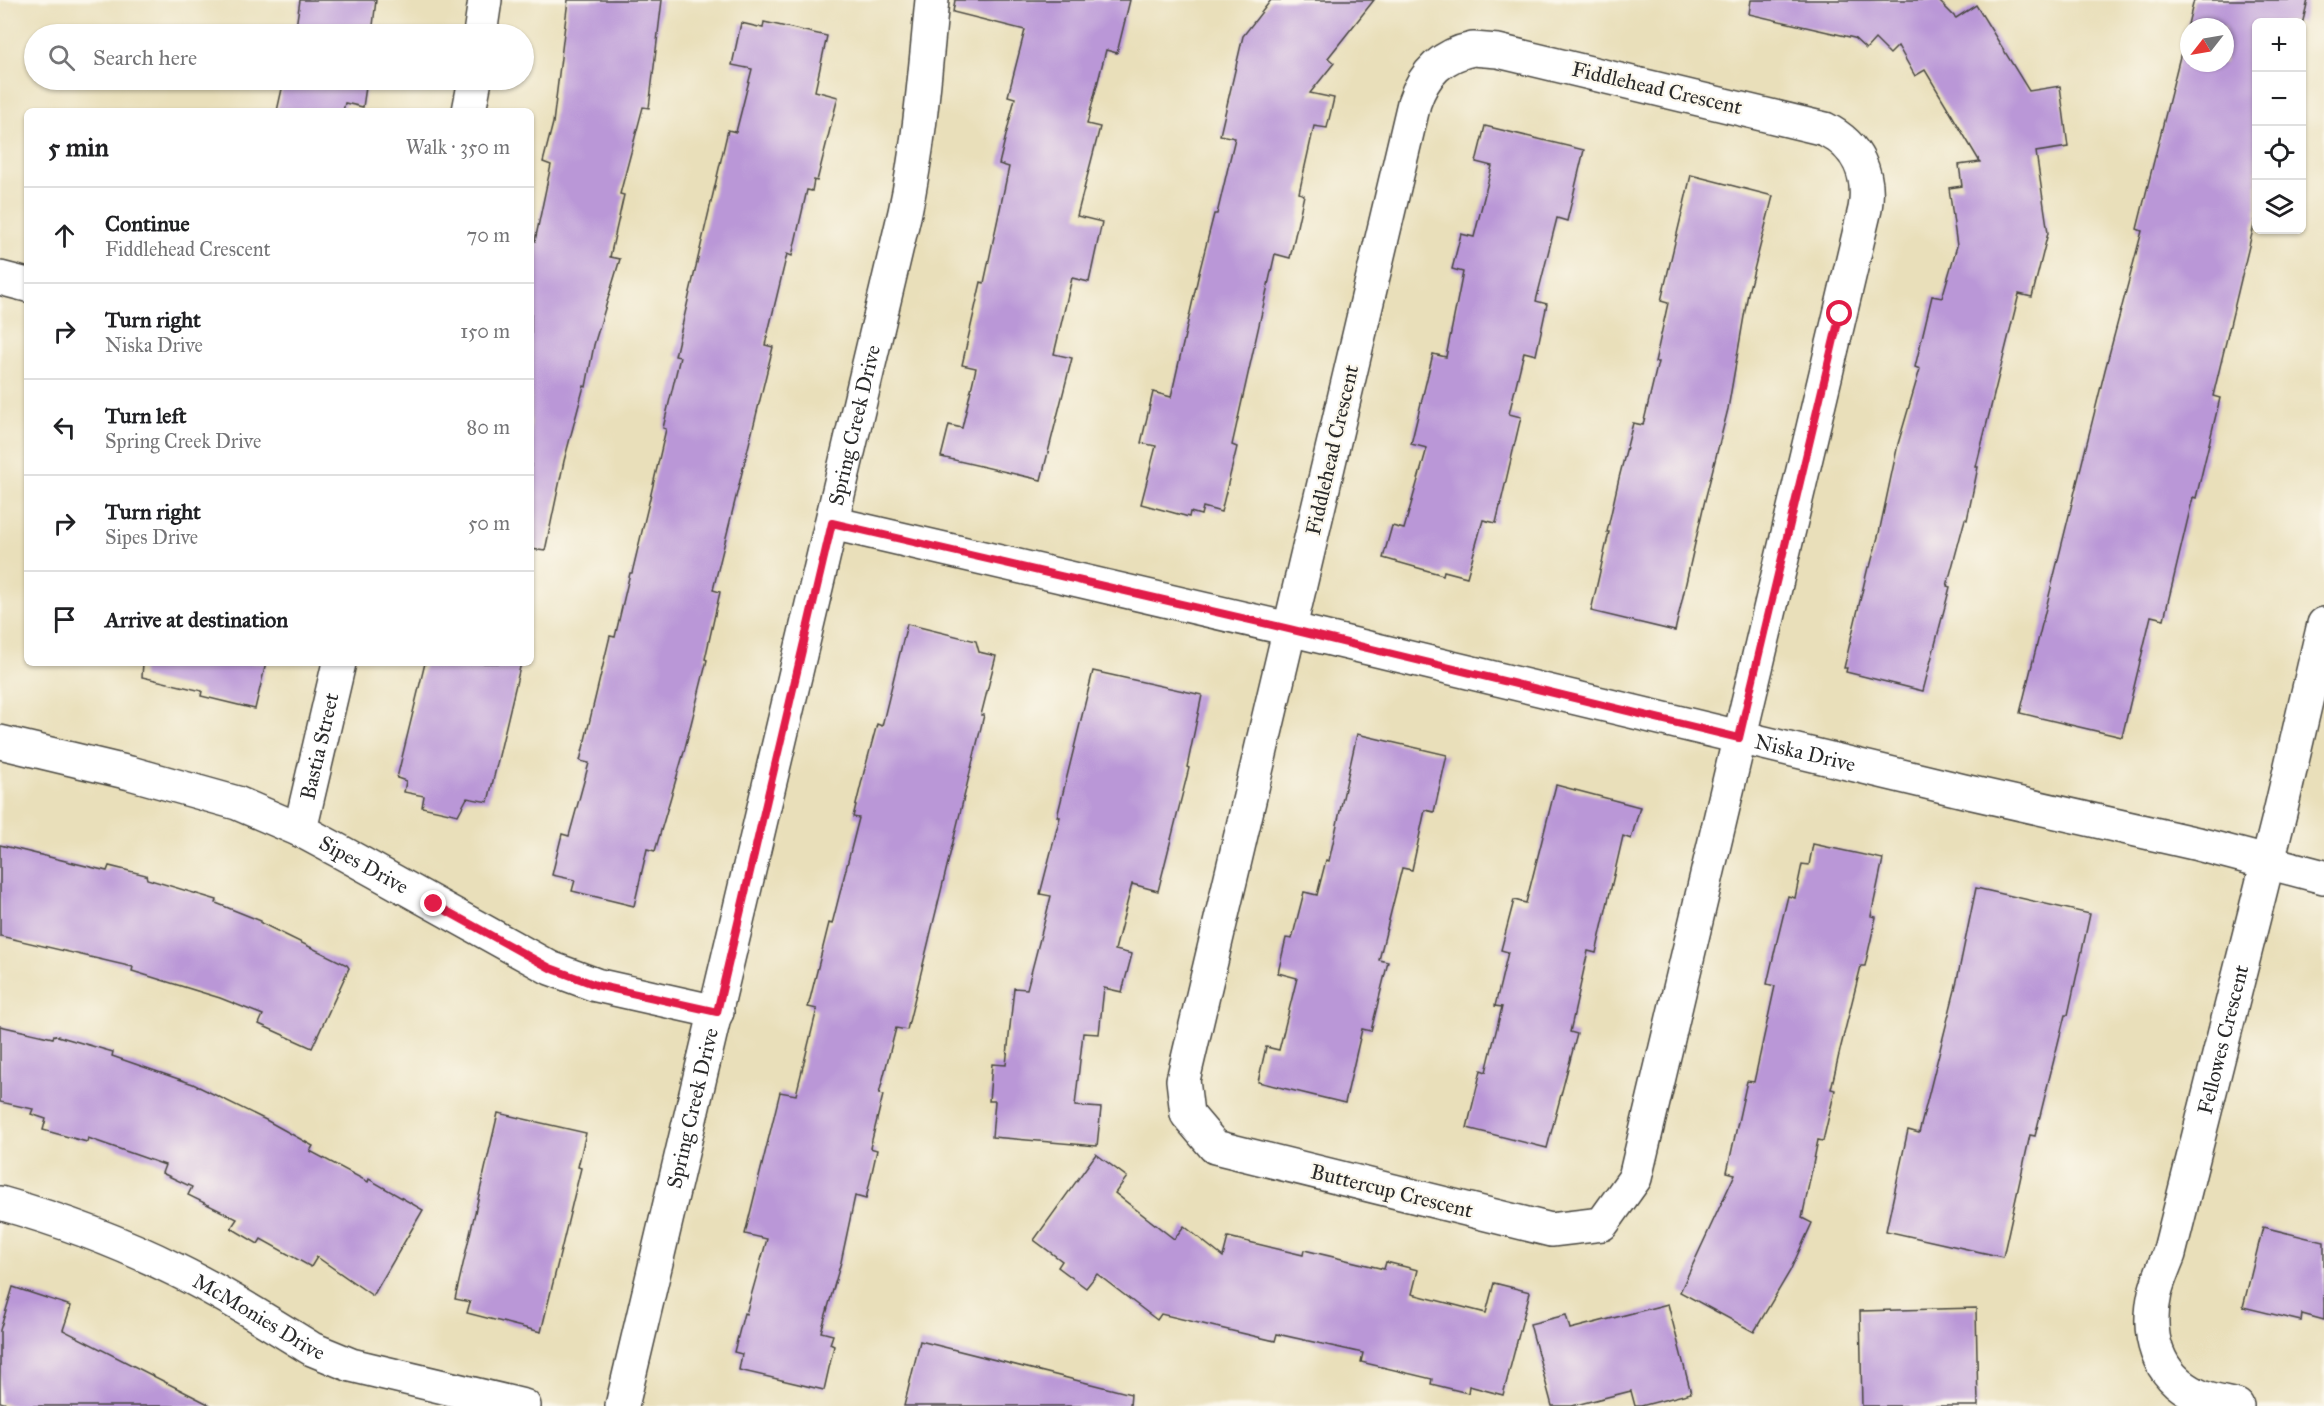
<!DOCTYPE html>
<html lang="en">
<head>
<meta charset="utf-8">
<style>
  body { margin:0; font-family:"IM FELL Great Primer",serif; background:#f2f2f2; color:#202124 }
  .controls { position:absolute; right:18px; top:18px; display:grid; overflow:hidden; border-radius:9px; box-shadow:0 2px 4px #0004 }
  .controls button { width:54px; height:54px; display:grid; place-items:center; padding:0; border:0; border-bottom:2px solid #e0e0e0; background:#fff; color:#202124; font:30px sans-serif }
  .compass { position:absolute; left:2180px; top:18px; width:54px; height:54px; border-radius:50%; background:#fff; box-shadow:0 2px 4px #0004; rotate:239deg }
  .stop { position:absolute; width:18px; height:18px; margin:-14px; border:4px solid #e11d48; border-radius:50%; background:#fff }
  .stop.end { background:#e11d48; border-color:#fff; box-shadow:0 2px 6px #0008 }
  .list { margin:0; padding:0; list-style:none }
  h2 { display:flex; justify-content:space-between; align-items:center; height:78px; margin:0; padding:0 24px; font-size:26px }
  h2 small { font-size:20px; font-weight:400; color:#757577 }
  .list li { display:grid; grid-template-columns:39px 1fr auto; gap:18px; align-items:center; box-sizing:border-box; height:96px; padding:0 24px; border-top:2px solid #e0e0e0 }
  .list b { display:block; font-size:22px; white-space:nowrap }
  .list p { margin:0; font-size:20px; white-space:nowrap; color:#757577 }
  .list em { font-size:20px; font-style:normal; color:#757577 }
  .icon { flex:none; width:33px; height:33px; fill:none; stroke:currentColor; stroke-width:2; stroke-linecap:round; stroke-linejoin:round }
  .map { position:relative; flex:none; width:2324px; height:1406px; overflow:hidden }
  .search { position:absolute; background:#fff; box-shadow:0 2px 4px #0004; left:24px; top:24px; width:510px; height:66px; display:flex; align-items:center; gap:15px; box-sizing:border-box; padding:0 21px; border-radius:33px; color:#757577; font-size:22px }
  .panel { position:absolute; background:#fff; box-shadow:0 2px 4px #0004; left:24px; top:108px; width:510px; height:558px; border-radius:9px }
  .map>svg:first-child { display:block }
</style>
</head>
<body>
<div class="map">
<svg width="2324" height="1406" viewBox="0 0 2324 1406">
  <rect width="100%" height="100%" fill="#fbf7ec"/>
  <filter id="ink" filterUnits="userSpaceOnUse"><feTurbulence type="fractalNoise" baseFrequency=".0167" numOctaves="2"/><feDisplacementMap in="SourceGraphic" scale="12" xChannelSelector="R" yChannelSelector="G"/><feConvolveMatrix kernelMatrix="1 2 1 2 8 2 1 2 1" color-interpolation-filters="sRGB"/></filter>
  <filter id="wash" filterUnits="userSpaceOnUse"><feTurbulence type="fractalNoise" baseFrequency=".008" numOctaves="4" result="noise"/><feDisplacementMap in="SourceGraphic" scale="24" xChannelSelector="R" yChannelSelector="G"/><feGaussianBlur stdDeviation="1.35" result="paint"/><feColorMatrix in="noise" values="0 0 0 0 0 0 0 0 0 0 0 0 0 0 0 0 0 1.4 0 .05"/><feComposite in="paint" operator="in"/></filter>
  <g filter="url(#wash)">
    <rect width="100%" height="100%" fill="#e9dfba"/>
    <g id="blocks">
      <!-- building -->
      <g fill="#ba97d7" fill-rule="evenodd">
        <path d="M300 0H376L372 34H295Z"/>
        <path d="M568 0H662L649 108 643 107 620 194 624 195 610 257 620 259 594 345 586 387 584 386 564 461 545 551 531 549V240L535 241 551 165 543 162 553 123Z"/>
        <path d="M955 0H1130L1117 53 1106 50 1087 124 1100 127 1077 216 1102 222 1089 282 1072 278 1054 354 1072 358 1041 480 941 457 949 425 962 428 976 368 962 365 981 282 984 283 1009 167 999 164 1015 98 1008 96 1025 30 953 12Z"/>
        <path d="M1271 0H1374L1328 58 1334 63 1310 93 1334 98 1327 128 1314 126 1299 193 1304 195 1290 258 1275 254 1232 445 1237 447 1221 512 1203 507 1201 515 1190 512 1189 517 1141 504 1156 446 1141 443 1153 392 1171 397 1199 273 1214 214H1217L1235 138 1220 135 1243 36Z"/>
        <path d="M1751 0H1938L1956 18 1976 5 2029 91 2060 86 2068 147 2036 152 2048 233 2032 297 2019 294 1976 467H1978L1967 520 1965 519 1947 586 1950 587 1923 691 1846 672 1847 668H1844L1868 567H1870L1879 533 1898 444 1920 369 1915 367 1932 296 1942 298 1957 246 1949 188 1962 186 1959 165 1980 162 1925 70 1915 76 1898 46 1890 54 1875 39 1866 49 1854 38 1749 14Z"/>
        <path d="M2194 0H2308L2301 29V22H2256V217L2213 396 2220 398 2196 498 2193 497 2164 619 2151 616 2122 737 2020 713 2105 370 2142 231 2137 229ZM2189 27H2225V63H2189Z"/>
        <path d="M764 22 827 36 815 91 838 97 817 181 814 180 812 191 807 190 792 256 787 254 765 345 773 347 713 590 720 592 705 659 707 660 684 752 655 851 647 849 634 906 572 891 575 880 552 875 562 834 569 836 589 763 580 761 593 707 610 636 615 637 630 573H632L650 498 666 429 663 428 680 357 675 356 728 130 736 132 752 69 732 65 741 23 763 28Z"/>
        <path d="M284 80H367L363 107 345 103 343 111H277Z"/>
        <path d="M1485 126 1584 150 1567 221 1557 218 1536 301 1547 304 1536 355 1524 352 1509 414 1521 417 1496 523 1483 520 1467 577 1444 571 1443 575 1383 558 1392 526 1404 529 1427 448 1411 444 1433 354 1446 357 1463 272 1452 269 1461 234 1474 237 1492 166 1476 162Z"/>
        <path d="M1691 175 1773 196 1748 293 1728 409 1704 504 1675 631 1591 611 1609 532H1607L1619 478 1633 423 1643 425 1658 362H1655L1668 303 1661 301Z"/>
        <path d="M907 624 976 641 979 652 996 656 981 715H984L907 1030 896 1028 879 1094 883 1095 870 1148 877 1150 866 1199 855 1196 841 1262 821 1332 833 1335 830 1344 834 1346 824 1390 739 1370 742 1354 734 1352 744 1313 746 1314 767 1239 745 1234 780 1092 796 1095 817 1009 808 1007 829 923 832 924 859 818 853 817 864 772 877 724 882 726Z"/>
        <path d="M143 663H266L255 709 201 696 202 691 142 677Z"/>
        <path d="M425 663H521L488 802 467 798 458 815 422 807 424 796 404 792 406 781 397 778Z"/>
        <path d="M1093 671 1202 695 1187 767 1189 768 1158 891 1132 884 1115 950 1132 954 1122 992 1104 988 1099 1034 1083 1033 1075 1106 1101 1108 1097 1146 992 1137 995 1101H989L992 1064 1006 1065 1014 988 1027 989 1051 896 1040 894 1060 817H1057Z"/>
        <path d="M1357 734 1447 755 1434 812 1425 810 1412 870 1402 868 1379 960 1388 962 1371 1031 1362 1029 1345 1103 1258 1082 1266 1047 1279 1050 1297 978 1278 973 1286 938 1292 939 1304 892 1317 895 1326 860 1329 861Z"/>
        <path d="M1556 785 1640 807 1631 839 1623 836 1596 953 1588 951 1570 1032 1577 1034 1547 1148 1467 1128 1481 1070 1486 1072 1502 1007 1495 1006 1508 952 1501 950 1514 900 1526 903Z"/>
        <path d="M1813 844 1883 859 1871 916 1876 917 1865 966H1861L1840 1050 1831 1089 1835 1090 1823 1141 1818 1140 1802 1218 1812 1223 1790 1271 1754 1332 1680 1292 1735 1174 1727 1172 1747 1081 1754 1082 1775 986 1767 984 1776 945 1788 896 1795 898 1802 864 1809 865Z"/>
        <path d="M0 845 107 871 109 866 146 875 147 879 217 900 216 903 261 921V923L347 965 349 968 312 1048 259 1024 263 1015 220 998 132 971 133 967 0 936Z"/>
        <path d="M1976 888 2090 914 2068 1015H2065L2035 1136 2030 1135 2003 1257 1886 1231 1908 1130 1919 1133 1955 990Z"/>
        <path d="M0 1026 53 1038 54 1035 113 1052 112 1056 193 1084 266 1120 313 1146 310 1151 368 1182 369 1179 423 1210 373 1296 317 1257 311 1267 261 1239 258 1244 231 1228 237 1219 188 1195 192 1187 162 1173 165 1165 88 1138 87 1142 43 1130 46 1119 31 1114 33 1109 0 1102Z"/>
        <path d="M498 1113 586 1133 578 1167 581 1168 541 1332 467 1313 470 1302 455 1299Z"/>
        <path d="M1096 1154 1127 1177 1115 1193 1174 1239 1184 1226 1223 1257 1228 1237 1303 1255 1304 1250 1384 1269 1386 1262 1418 1270 1412 1294 1486 1313 1494 1283 1530 1292 1503 1395 1469 1386 1468 1393 1431 1384 1432 1379 1361 1362 1363 1353 1277 1334 1275 1341 1161 1314 1157 1320 1097 1274 1086 1288 1058 1267 1062 1261 1034 1240Z"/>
        <path d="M2263 1227 2324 1242V1320L2302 1314 2301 1321 2243 1307Z"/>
        <path d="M13 1287 71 1306 63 1330 212 1406H14L0 1402V1330Z"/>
        <path d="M1668 1304 1691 1393 1641 1406H1635L1631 1391 1572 1406H1552L1530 1324 1566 1315 1570 1329Z"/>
        <path d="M1976 1308 1978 1406H1862L1860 1311Z"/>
        <path d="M920 1341 1131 1394 1130 1406H904Z"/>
      </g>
    </g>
  </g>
  <g filter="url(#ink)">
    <use href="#blocks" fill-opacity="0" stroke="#484640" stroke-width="1.5"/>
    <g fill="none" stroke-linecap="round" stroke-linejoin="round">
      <!-- street casing -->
      <g stroke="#484640" stroke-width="36">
        <g id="street">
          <path d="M480 34 485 0"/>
          <path d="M1473 49 1498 51 1825 129C1857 145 1871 174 1865 209L1635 1178 1602 1224 1551 1230 1215 1147 1187 1114 1183 1080 1414 103C1424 73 1442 55 1473 49Z"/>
          <path d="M469 111 475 80"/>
          <path d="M0 278 27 285"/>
          <path id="s1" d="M832 523 1289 629 1964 791 2198 844 2324 877"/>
          <path id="s2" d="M0 742 130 773 237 803 300 830 341 852 550 968 596 985 717 1012"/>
          <path id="s3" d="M300 830 339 663"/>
          <path id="s4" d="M0 1203C61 1220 120 1242 176 1270 223 1293 268 1322 312 1349L351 1365 524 1406"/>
          <path id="s5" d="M622 1406 905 212C920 142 925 71 932 0"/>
          <path id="s6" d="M2237 1406C2225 1403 2209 1401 2197 1395 2156 1375 2146 1335 2155 1293 2158 1280 2164 1267 2169 1254L2280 813 2324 624"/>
        </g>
      </g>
      <!-- street -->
      <use href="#street" stroke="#fff" stroke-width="33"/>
    </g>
  </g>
  <g fill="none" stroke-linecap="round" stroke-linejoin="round" filter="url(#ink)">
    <!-- route -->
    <path stroke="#e11d48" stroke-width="8" d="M434 904 550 968 596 985 717 1012 832 523 1289 629 1739 738 1840 314"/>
  </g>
  <g text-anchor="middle" stroke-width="4.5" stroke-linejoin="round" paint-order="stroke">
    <!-- street labels -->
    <g font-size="21" fill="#2b2b2b" stroke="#fbf7ec">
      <text transform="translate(1657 88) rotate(13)" y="7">Fiddlehead Crescent</text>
      <text dy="7" stroke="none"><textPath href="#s5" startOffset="1008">Spring Creek Drive</textPath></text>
      <text transform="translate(1332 450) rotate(-77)" y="7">Fiddlehead Crescent</text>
      <text dy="7" stroke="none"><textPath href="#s3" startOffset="86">Bastia Street</textPath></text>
      <text dy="7" stroke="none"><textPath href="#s1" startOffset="1000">Niska Drive</textPath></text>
      <text dy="7" stroke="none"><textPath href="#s2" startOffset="386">Sipes Drive</textPath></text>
      <text dy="7" stroke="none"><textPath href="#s6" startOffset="424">Fellowes Crescent</textPath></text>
      <text dy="7" stroke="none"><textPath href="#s5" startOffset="306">Spring Creek Drive</textPath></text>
      <text transform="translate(1392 1191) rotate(14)" y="7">Buttercup Crescent</text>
      <text dy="7" stroke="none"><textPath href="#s4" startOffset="284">McMonies Drive</textPath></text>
    </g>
  </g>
</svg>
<div class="controls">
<button>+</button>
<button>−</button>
<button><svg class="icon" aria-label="locate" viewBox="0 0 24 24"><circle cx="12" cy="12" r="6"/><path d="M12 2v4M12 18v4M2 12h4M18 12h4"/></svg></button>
<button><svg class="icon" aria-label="layers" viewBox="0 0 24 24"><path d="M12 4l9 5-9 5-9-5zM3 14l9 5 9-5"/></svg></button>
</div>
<svg class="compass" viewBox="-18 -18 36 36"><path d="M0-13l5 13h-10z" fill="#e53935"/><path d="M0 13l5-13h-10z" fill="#757577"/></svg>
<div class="stop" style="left:1840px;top:314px"></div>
<div class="stop end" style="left:434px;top:904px"></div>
<div class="search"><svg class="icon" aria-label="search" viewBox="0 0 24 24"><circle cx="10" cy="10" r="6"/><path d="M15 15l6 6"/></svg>Search here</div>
<section class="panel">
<h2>5 min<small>Walk · 350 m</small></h2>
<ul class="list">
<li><svg class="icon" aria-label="ahead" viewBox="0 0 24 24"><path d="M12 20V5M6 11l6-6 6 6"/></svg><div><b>Continue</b><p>Fiddlehead Crescent</p></div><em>70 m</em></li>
<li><svg class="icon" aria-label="right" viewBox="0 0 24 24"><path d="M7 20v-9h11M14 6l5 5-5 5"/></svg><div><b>Turn right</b><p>Niska Drive</p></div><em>150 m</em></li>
<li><svg class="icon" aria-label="left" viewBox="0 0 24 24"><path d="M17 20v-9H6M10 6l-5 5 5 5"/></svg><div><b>Turn left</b><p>Spring Creek Drive</p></div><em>80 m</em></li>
<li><svg class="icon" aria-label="right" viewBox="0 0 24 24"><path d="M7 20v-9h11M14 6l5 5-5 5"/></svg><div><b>Turn right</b><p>Sipes Drive</p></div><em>50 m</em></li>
<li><svg class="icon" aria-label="arrive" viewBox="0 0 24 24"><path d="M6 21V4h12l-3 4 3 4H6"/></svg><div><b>Arrive at destination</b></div></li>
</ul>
</section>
</div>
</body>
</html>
